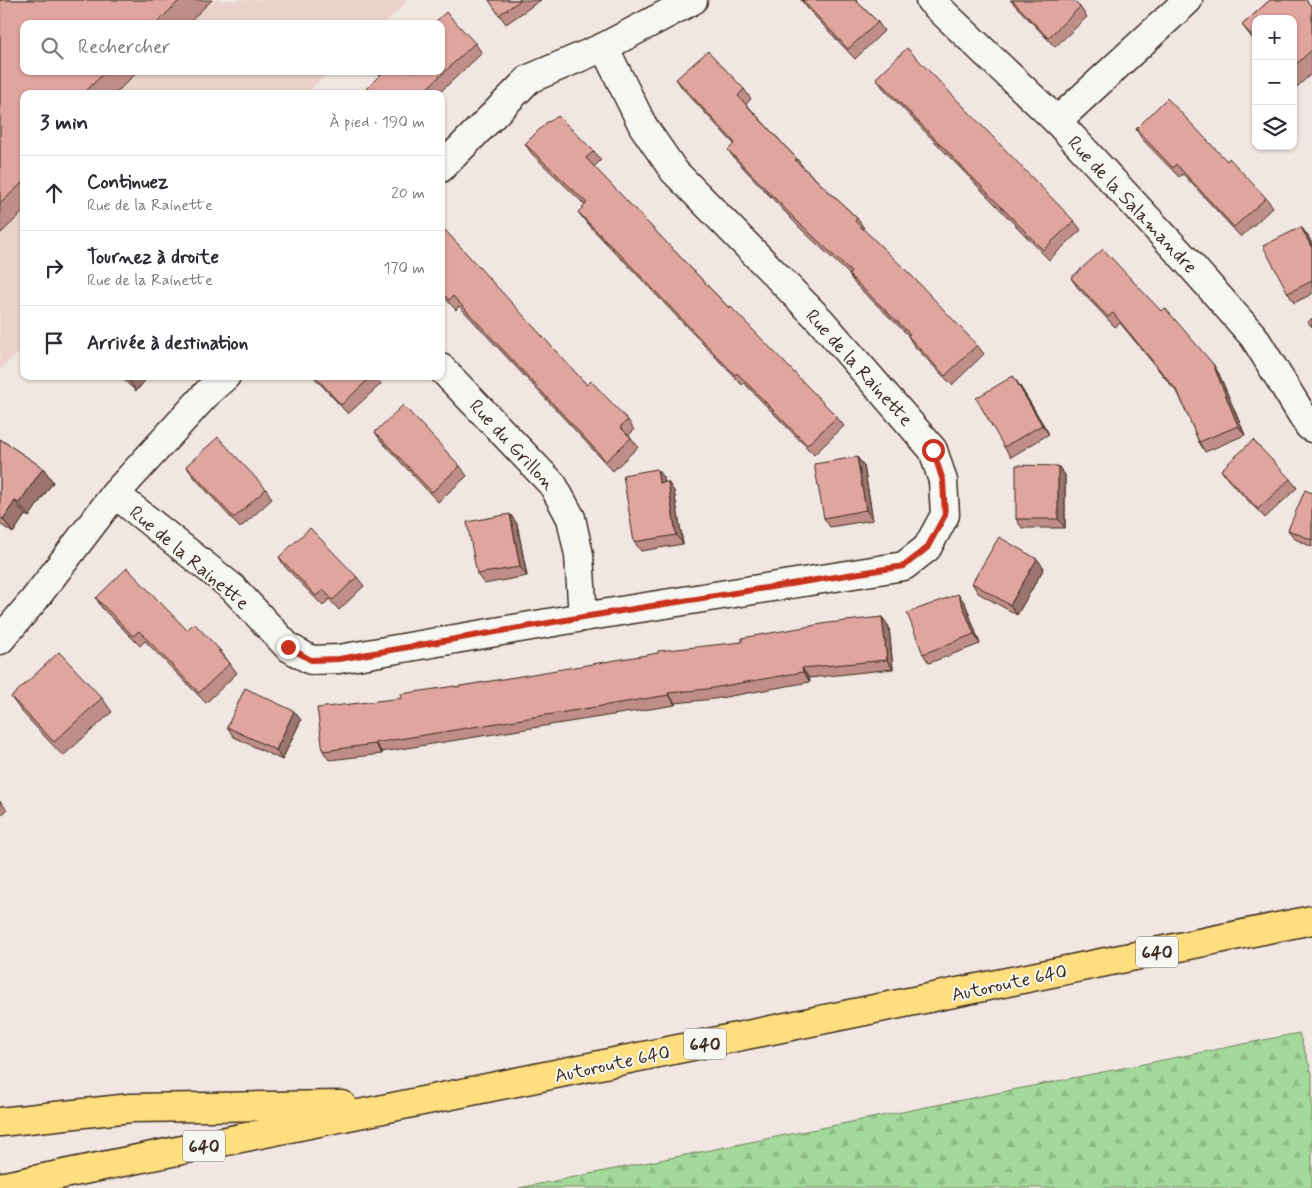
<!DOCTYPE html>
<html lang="fr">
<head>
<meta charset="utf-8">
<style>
  body { margin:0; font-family:Mynerve,sans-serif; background:#f7f7f7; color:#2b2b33 }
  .controls { position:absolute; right:15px; top:15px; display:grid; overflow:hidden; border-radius:10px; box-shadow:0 1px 4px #0004 }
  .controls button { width:45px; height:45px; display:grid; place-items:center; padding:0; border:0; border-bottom:1px solid #e1e1e2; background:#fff; color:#2b2b33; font:25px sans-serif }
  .stop { position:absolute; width:15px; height:15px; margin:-11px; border:4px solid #c8321e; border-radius:50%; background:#fff }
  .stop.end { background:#c8321e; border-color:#fff; box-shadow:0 1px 5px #0008 }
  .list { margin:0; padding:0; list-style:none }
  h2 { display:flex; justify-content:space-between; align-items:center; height:65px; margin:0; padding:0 20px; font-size:21px }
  h2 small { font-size:16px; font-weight:400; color:#7c7c81 }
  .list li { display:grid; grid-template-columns:32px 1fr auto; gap:15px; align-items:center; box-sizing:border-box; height:75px; padding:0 20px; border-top:1px solid #e1e1e2 }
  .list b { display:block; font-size:19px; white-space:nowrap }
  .list p { margin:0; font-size:16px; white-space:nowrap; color:#7c7c81 }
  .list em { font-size:16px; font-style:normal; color:#7c7c81 }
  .icon { flex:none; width:28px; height:28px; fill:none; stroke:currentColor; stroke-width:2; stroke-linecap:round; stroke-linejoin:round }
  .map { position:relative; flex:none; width:1312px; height:1188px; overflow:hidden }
  .search { position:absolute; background:#fff; box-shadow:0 1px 4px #0004; left:20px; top:20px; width:425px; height:55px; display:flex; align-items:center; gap:12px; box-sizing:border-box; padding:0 18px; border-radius:10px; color:#7c7c81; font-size:19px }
  .panel { position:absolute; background:#fff; box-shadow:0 1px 4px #0004; left:20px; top:90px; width:425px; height:290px; border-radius:10px }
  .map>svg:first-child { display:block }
</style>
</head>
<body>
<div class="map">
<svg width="1312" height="1188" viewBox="0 0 1312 1188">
  <defs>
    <pattern id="forest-firs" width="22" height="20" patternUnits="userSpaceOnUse" patternTransform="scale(1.25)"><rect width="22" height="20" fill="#a4d99c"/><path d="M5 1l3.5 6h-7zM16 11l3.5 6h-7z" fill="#8eba86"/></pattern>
  </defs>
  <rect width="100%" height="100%" fill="#f1e6e1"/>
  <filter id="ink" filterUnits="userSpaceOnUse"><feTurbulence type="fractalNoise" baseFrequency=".02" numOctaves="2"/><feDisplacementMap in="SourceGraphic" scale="10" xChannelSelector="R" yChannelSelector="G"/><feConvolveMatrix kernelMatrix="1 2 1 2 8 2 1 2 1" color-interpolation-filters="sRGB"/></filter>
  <g filter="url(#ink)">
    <!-- built -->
    <path fill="#ecd2cd" d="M0 0H409L383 24H24V71H330L305 94H24V348L0 370Z"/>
    <!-- forest -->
    <path fill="url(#forest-firs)" stroke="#70825d" d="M1299 1033 1312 1074V1188H519Z"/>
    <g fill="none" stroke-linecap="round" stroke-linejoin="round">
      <!-- street casing -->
      <g stroke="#3b2a1e" stroke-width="31">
        <g id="street">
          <path d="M930 0 1057 121 1187 261 1254 337 1309 426 1312 428"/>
          <path d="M1057 121 1188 0"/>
          <path d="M441 168 529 79 604 47 693 0"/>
          <path d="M441 368 553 485 571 518 579 555 583 617"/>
          <path d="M115 494 233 588 288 647 311 660 339 659 583 617 904 566 927 548 945 515 943 481 933 450 820 320 674 171 643 126 604 47"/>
          <path d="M0 640 34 600 115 494 209 391 226 376"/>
        </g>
      </g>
      <!-- highway casing -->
      <g stroke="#3b2a1e" stroke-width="31">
        <g id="highway">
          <path d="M0 1122 131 1108 342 1105"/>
          <path d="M0 1187 1312 920"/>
        </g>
      </g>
      <!-- street -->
      <use href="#street" stroke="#f6f6f2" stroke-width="28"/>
      <!-- highway -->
      <use href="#highway" stroke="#fedf80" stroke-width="28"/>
    </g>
    <!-- wall -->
    <g fill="#c08e88" stroke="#3b2a1e">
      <path d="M0 0H212L187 24H24V71H138L115 94H24V211L0 234Z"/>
      <path d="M489 0H541L506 24Z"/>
      <path d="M801 0H857V2L878 22 884 31 855 59 808 9Z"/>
      <path d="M1010 0H1073L1080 7 1087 17 1055 47Z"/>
      <path d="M1270 0H1306L1312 7V73L1297 87 1293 83V19H1256V43L1242 25Z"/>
      <path d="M475 43 482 53 438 94H361Z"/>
      <path d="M876 78 1074 221 1081 230 1049 260 883 88Z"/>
      <path d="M676 79 744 89 751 99 746 104 797 159 804 168 857 218 864 228 863 229 977 345 984 354 952 385 914 346 908 336V335L855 284 849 275V274L801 229 735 159 728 150 734 144 683 89Z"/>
      <path d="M549 122 594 151 601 160 594 167 729 308 837 417 844 426 814 455 744 383 742 385 622 259V260L585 221 578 212 585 205 532 154 525 144Z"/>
      <path d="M1136 129 1227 161 1266 198 1273 207 1241 237 1183 174 1179 177 1142 139Z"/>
      <path d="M1301 227 1308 236 1312 244V294L1294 303 1288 293Z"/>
      <path d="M441 234 587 385 628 420 634 430 629 435 638 447 613 471 459 306 456 310 441 294Z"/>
      <path d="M1071 278 1161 311 1213 364 1219 374 1245 435 1205 452 1199 442 1179 395 1120 323 1115 327 1078 288Z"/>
      <path d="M119 376H149L136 391Z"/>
      <path d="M313 376H375L381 384 348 414Z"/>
      <path d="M1020 386 1049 434 1011 457 1004 447Z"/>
      <path d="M375 432 460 466 467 476 438 502 381 441Z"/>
      <path d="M0 439 43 468 53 482 29 517 25 515 13 533 0 524Z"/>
      <path d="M857 457 864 466 873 520 830 527 824 518Z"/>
      <path d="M186 466 266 489 272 499 240 528 193 476Z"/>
      <path d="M1058 466 1065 475V528H1022L1016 519Z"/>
      <path d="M1221 470 1290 479 1297 488 1265 518 1228 480Z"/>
      <path d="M664 479V482L674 491 683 544 641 551 634 542Z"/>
      <path d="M1312 493V547L1295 539 1288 530Z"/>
      <path d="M510 514 517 524 527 576 484 584 477 574Z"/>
      <path d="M279 557 357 577 364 586 339 610 329 599 323 606 285 567Z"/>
      <path d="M1037 559 1044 568 1017 615 978 593 972 583Z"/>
      <path d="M96 598 187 630 220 650 237 673 206 703 145 641 140 646 102 608Z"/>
      <path d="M965 603 980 644 929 663 923 654Z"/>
      <path d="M882 617 889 627 893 669 809 678 810 682 714 699 675 703V705L382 752V754L329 760 323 751 402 698 456 687 742 642Z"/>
      <path d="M11 697 102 698 112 712 63 756 21 711Z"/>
      <path d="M301 720 282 760 234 737 227 727Z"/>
      <path d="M0 801 7 810 0 816Z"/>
    </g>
    <!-- shaded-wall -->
    <g fill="#9c746f" stroke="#3b2a1e">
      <path d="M1301 227 1308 236 1312 244V248Z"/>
      <path d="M1213 364 1219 374 1245 435 1238 426Z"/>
      <path d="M134 376H149L136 391 129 381Z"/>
      <path d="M1013 376 1020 386 1049 434 1042 425Z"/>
      <path d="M857 457 864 466 873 520 866 510Z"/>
      <path d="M1058 466 1065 475V528L1058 519Z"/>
      <path d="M43 468 53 482 29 517 19 503Z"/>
      <path d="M657 469 664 479 666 493 659 483Z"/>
      <path d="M668 482 674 491 683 544 676 535Z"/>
      <path d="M15 501 25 515 13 533 3 519Z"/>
      <path d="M510 514 517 524 527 576 520 567Z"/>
      <path d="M1037 559 1044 568 1017 615 1010 605Z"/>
      <path d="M958 594 965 603 980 644 974 634Z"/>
      <path d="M882 617 889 627 893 669 887 660Z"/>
      <path d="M802 668 809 678 810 682 803 672Z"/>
      <path d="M668 693 675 703V705L669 695Z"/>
      <path d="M294 711 301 720 282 760 276 750Z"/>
      <path d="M375 743 382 752V754L375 744Z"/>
    </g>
    <!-- building -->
    <g fill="#dfa59e" stroke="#3b2a1e">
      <path d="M0 0H180L156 24H24V71H106L83 94H24V181L0 204Z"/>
      <path d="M489 0H521L499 15Z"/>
      <path d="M802 0H855L878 22 848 49Z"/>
      <path d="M1012 0H1073L1080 7 1048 38Z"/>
      <path d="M1270 0H1306L1312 7V50L1293 67V19H1256V40L1242 25Z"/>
      <path d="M446 12 475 43 421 94H361L384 71H441V24H433Z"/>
      <path d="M907 48 1074 221 1043 250 876 78Z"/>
      <path d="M708 51 744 89 738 96 797 159 795 160 857 218 855 221 913 277 977 345 945 376 908 336 910 334 849 275 851 272 795 219 728 150 735 143 676 79Z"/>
      <path d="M1167 98 1227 161 1229 158 1266 198 1234 227 1176 164 1173 168 1136 129Z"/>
      <path d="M558 116 594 151 586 158 729 308 730 306 837 417 807 445 737 373 735 375 616 250H615L578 212 587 203 525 144 548 121 549 122Z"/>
      <path d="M1301 227 1312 248V281L1288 293 1263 246Z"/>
      <path d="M445 230 587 385 591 381 628 420 620 427 631 438 606 461 453 296 449 300 441 292V234Z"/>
      <path d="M1103 249 1161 311 1165 308 1213 364 1238 426 1199 442 1178 392 1113 313 1108 317 1071 278Z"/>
      <path d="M1312 318V327L1308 322Z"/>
      <path d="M123 376H134L129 381Z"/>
      <path d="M315 376H372L341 405Z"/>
      <path d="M1013 376 1042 425 1004 447 976 398Z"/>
      <path d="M403 405 460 466 432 492 375 432Z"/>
      <path d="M218 437 266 489 234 518 186 466Z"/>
      <path d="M0 439 43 468 19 503 15 501 3 519 0 517Z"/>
      <path d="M1253 440 1290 479 1258 509 1221 470Z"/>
      <path d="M857 457 866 510 824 518 814 464Z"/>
      <path d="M1016 465 1058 466V519H1016Z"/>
      <path d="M657 469 659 483 668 482 676 535 634 542 623 475Z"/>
      <path d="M1305 490 1312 493V540L1288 530Z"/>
      <path d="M510 514 520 567 477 574 467 522Z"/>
      <path d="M310 528 357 577 333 600 323 590 316 596 279 557Z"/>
      <path d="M999 537 1037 559 1010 605 972 583Z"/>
      <path d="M127 568 187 630 194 623 220 650 218 651 230 663 199 693 139 631 133 636 96 598Z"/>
      <path d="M958 594 974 634 923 654 907 613Z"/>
      <path d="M882 617 887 660 802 668 803 672 707 689 668 693 669 695 375 743V744L323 751 317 708 402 698 401 694 455 686V687L658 653V651L742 642V638L828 623Z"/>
      <path d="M59 652 102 698 54 742 11 697Z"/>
      <path d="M245 688 294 711 276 750 227 727Z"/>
    </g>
  </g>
  <g fill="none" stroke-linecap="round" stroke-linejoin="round" filter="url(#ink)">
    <!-- route -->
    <path stroke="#c8321e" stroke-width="6" d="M288 647 311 660 339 659 583 617 904 566 927 548 945 515 943 481 933 450"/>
  </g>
  <g text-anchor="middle" stroke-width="4" stroke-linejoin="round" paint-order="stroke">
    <!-- shield labels -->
    <g fill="#f6f6f2" stroke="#73675e" stroke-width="1">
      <rect x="1136" y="936.5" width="42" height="31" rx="4"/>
      <rect x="684" y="1028.5" width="42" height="31" rx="4"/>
      <rect x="183" y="1130.5" width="42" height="31" rx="4"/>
    </g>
    <g font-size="18" font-weight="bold" fill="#3b2a1e">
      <text x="1157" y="958">640</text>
      <text x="705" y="1050">640</text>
      <text x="204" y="1152">640</text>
    </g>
    <!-- street labels -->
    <g font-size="19" fill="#3b2a1e" stroke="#f6f6f2">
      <text transform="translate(1133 204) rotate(47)" y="7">Rue de la Salamandre</text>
      <text transform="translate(860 367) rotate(48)" y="7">Rue de la Rainette</text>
      <text transform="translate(513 444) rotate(47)" y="7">Rue du Grillon</text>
      <text transform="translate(190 557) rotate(40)" y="7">Rue de la Rainette</text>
      <text transform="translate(1009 982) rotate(-12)" y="7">Autoroute 640</text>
      <text transform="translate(612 1063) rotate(-12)" y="7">Autoroute 640</text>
    </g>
  </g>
</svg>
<div class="controls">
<button>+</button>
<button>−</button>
<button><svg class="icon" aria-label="layers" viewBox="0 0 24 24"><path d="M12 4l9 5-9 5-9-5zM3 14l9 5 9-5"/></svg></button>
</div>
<div class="stop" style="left:933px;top:450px"></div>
<div class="stop end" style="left:288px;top:647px"></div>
<div class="search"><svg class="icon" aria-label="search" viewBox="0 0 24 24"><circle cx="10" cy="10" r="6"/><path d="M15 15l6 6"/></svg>Rechercher</div>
<section class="panel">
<h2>3 min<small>À pied · 190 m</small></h2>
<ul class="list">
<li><svg class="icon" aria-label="ahead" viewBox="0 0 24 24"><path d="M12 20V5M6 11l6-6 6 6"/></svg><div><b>Continuez</b><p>Rue de la Rainette</p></div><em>20 m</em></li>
<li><svg class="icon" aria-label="right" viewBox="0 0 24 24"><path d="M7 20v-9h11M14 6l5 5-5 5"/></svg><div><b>Tournez à droite</b><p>Rue de la Rainette</p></div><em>170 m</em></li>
<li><svg class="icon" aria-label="arrive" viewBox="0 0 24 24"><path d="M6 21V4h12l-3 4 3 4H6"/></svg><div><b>Arrivée à destination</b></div></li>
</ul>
</section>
</div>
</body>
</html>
